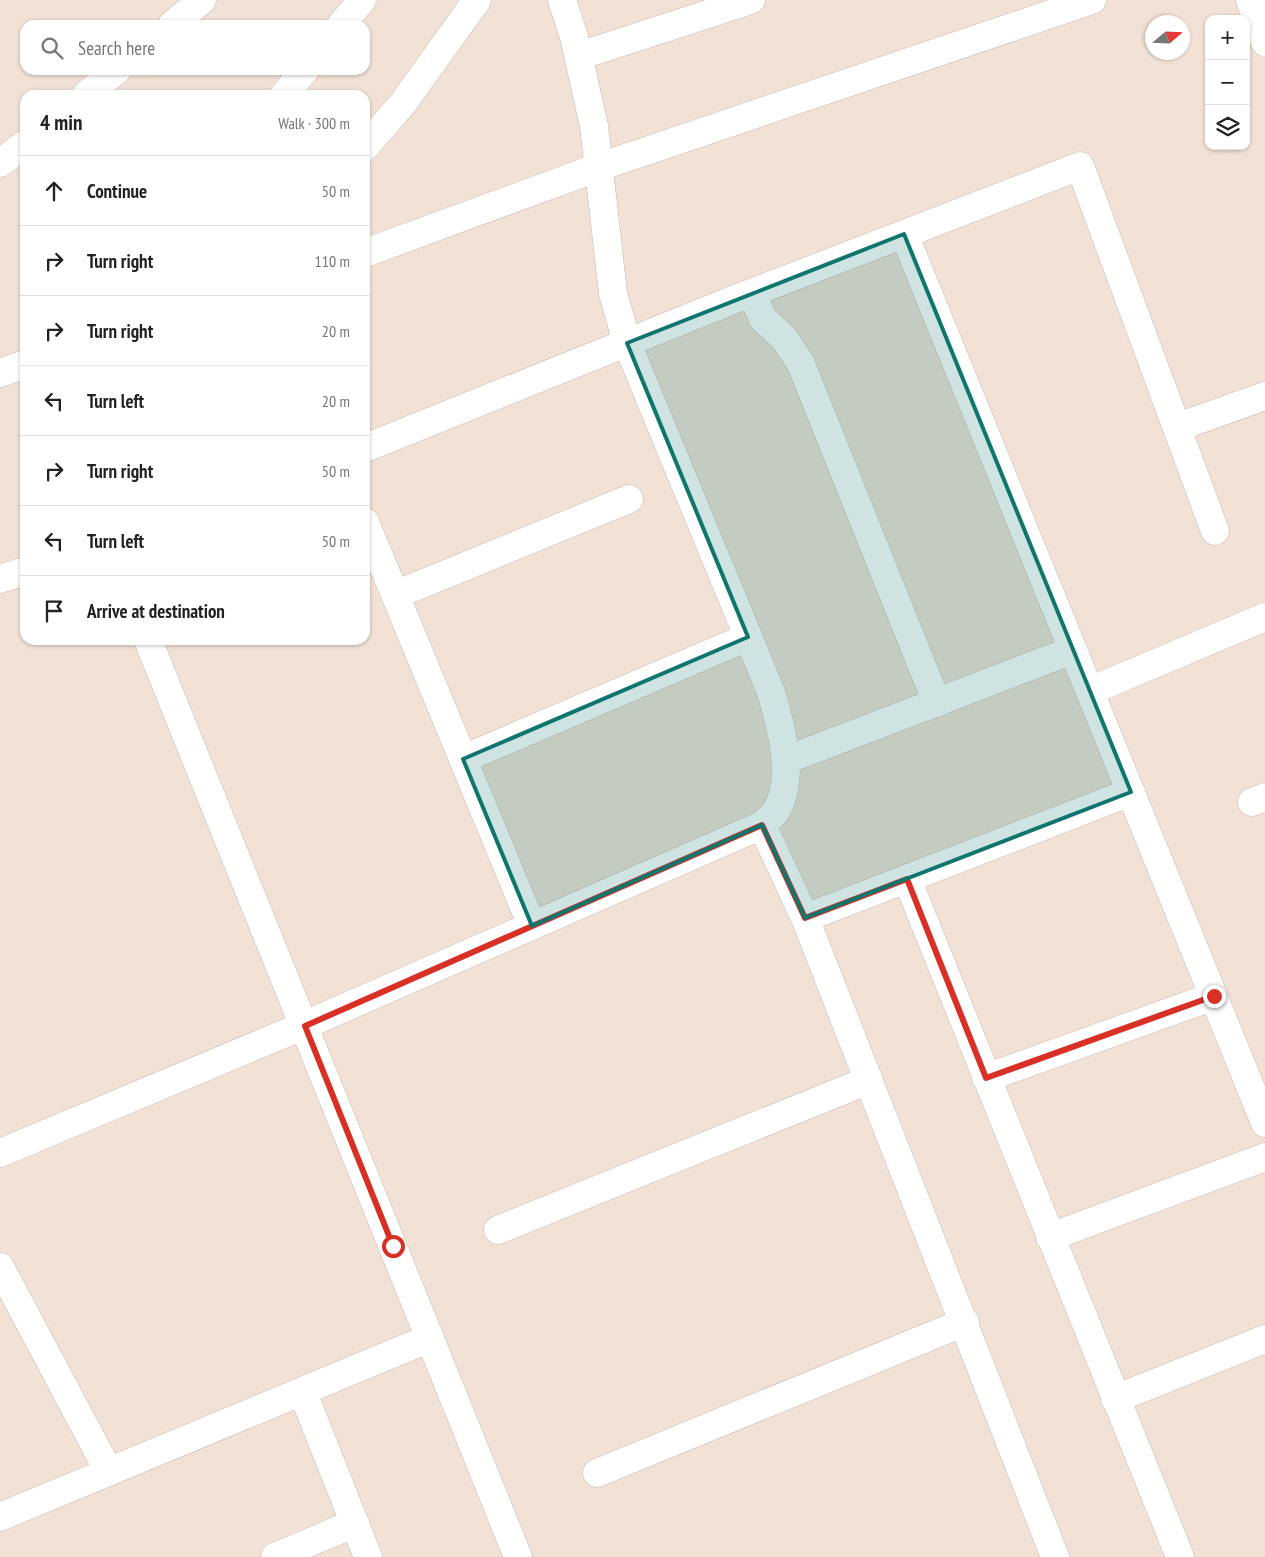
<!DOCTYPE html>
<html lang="en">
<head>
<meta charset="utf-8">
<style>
  body { margin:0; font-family:"PT Sans Narrow",sans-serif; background:#f6f6f6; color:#222 }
  .controls { position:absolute; right:15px; top:15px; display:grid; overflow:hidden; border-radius:10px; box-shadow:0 1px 4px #0004 }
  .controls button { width:45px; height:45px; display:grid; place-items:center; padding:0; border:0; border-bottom:1px solid #e0e0e0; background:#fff; color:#222; font:25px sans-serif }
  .compass { position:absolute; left:1145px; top:15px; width:45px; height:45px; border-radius:50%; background:#fff; box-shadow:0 1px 4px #0004; rotate:71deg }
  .stop { position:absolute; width:15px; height:15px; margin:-11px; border:4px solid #d93025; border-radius:50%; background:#fff }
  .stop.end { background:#d93025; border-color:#fff; box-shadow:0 1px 5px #0008 }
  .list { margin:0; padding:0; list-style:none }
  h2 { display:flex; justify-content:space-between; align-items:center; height:65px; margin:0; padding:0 20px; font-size:21px }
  h2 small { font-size:16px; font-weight:400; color:#767676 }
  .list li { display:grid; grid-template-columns:32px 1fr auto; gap:15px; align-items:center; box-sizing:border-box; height:70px; padding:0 20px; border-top:1px solid #e0e0e0 }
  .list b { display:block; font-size:19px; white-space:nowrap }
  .list em { font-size:16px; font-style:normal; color:#767676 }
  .icon { flex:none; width:28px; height:28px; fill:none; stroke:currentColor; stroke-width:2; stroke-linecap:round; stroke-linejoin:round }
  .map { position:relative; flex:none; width:1265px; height:1557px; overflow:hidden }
  .search { position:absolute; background:#fff; box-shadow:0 1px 4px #0004; left:20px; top:20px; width:350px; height:55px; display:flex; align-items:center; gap:12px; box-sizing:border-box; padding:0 18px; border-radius:15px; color:#767676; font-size:19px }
  .panel { position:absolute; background:#fff; box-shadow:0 1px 4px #0004; left:20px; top:90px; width:350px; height:555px; border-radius:15px }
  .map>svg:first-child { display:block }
</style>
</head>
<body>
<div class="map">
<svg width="1265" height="1557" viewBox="0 0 1265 1557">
  <rect width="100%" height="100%" fill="#fbf1e7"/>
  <!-- residential -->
  <path fill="#f2e2d6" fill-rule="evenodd" d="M0 0H1265V1557H0ZM1209 19H1246V146H1209ZM1152 22H1182V52H1152ZM25 25H365V70H25ZM25 95H365V640H25Z"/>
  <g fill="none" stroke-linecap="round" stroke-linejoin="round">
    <!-- minor casing -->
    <g stroke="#ccb8ae" stroke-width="29">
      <g id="minor">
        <path d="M1250 0 1265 42"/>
        <path d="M172 25 202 0"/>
        <path d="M341 25 362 0"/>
        <path d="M579 56 751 0"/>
        <path d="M86 95 117 70"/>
        <path d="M284 95 305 70"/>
        <path d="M365 147 403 103 477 0"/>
        <path d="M0 163 25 144"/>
        <path d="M904 234 1265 1123"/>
        <path d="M365 253 599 167 1092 0"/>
        <path d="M752 293 763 319 784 338 801 364 937 703"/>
        <path d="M0 373 25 364"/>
        <path d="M1178 427 1265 396"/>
        <path d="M365 448 728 302 1080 166 1215 531"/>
        <path d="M365 522 532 926"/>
        <path d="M0 579 25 571"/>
        <path d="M395 595 629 499"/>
        <path d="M148 640 518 1557"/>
        <path d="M1090 691 1265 617"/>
        <path d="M463 759 748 637"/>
        <path d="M786 760 1073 650"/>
        <path d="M1252 802 1265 797"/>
        <path d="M762 825 805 918 1055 1557"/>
        <path d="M907 879 1180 1557"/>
        <path d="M805 918 1131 792"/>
        <path d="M986 1078 1214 996"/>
        <path d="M0 1153 305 1025 762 825C766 821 773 816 776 811 796 777 781 727 771 692L627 343 613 293 594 126 574 37 562 0"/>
        <path d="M498 1230 869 1080"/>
        <path d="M1050 1237 1265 1157"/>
        <path d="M0 1267 109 1472"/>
        <path d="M303 1393 368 1557"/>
        <path d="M1115 1399 1265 1339"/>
        <path d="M597 1473 965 1322"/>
        <path d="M0 1517 430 1338"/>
        <path d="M275 1557 355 1523"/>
      </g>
    </g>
    <!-- minor -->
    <use href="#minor" stroke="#fff" stroke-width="28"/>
  </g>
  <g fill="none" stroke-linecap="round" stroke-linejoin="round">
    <!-- route -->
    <path stroke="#d93025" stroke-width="6" d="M393 1246 305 1026 762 825 805 918 907 879 986 1078 1214 996"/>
  </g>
  <!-- marked area -->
  <path fill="#0f766e" fill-opacity="0.2" stroke="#0f766e" stroke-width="4" stroke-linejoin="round" d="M904 234 1131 792 805 918 762 825 532 926 463 759 748 637 627 343Z"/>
</svg>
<div class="controls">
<button>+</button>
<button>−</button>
<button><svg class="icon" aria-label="layers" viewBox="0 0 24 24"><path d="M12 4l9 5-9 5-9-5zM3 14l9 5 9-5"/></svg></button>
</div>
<svg class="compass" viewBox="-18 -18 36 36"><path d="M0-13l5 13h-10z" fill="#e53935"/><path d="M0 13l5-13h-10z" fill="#767676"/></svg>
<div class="stop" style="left:393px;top:1246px"></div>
<div class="stop end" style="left:1214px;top:996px"></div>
<div class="search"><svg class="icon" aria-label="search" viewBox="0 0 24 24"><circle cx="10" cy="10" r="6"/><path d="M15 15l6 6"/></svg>Search here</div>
<section class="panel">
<h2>4 min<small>Walk · 300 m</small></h2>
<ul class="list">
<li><svg class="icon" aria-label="ahead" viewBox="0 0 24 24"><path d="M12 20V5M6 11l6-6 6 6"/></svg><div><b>Continue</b></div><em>50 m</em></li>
<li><svg class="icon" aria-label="right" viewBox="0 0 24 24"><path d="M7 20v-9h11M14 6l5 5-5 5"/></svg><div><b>Turn right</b></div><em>110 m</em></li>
<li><svg class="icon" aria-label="right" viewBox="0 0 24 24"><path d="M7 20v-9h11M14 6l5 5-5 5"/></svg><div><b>Turn right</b></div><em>20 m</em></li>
<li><svg class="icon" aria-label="left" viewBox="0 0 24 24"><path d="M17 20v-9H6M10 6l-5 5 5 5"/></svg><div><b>Turn left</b></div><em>20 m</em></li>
<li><svg class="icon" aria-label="right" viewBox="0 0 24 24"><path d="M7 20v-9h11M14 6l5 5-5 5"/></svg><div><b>Turn right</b></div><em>50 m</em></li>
<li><svg class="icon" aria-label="left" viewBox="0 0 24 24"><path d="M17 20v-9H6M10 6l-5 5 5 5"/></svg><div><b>Turn left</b></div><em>50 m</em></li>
<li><svg class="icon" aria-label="arrive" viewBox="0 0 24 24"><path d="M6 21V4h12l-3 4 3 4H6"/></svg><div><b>Arrive at destination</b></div></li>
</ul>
</section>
</div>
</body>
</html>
